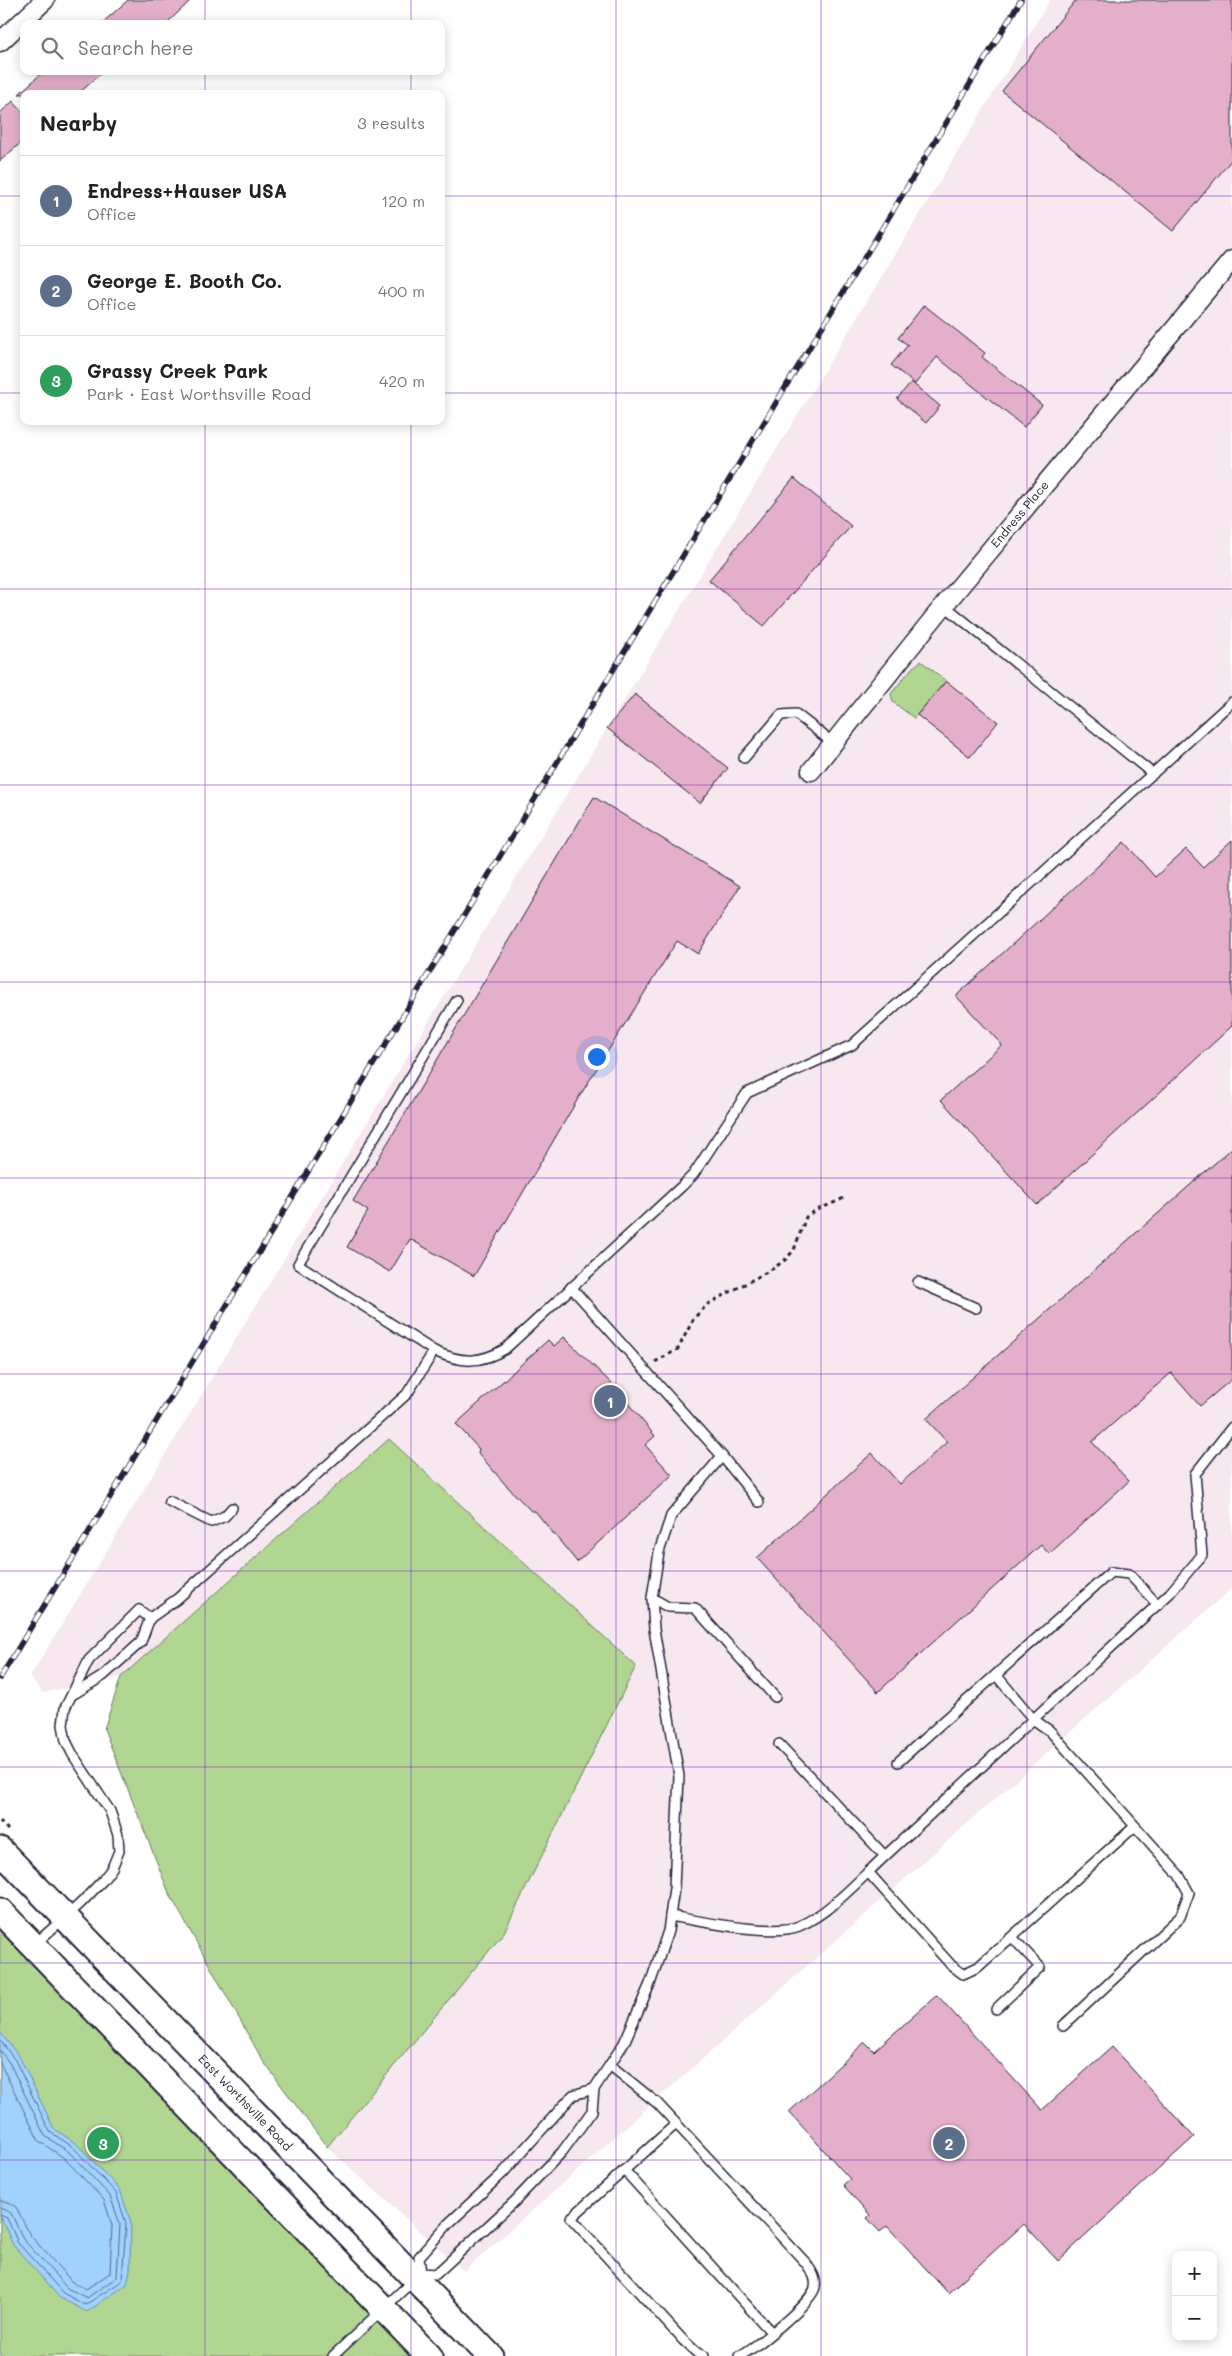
<!DOCTYPE html>
<html lang="en">
<head>
<meta charset="utf-8">
<style>
  body { margin:0; font-family:Mali,sans-serif; background:#f2f2f2; color:#202124 }
  .controls { position:absolute; right:15px; bottom:15px; display:grid; overflow:hidden; border-radius:10px; box-shadow:0 2px 12px #0003 }
  .controls button { width:45px; height:45px; display:grid; place-items:center; padding:0; border:0; border-bottom:1px solid #e0e0e0; background:#fff; color:#202124; font:25px sans-serif }
  .you { position:absolute; left:596px; top:1056px; width:18px; height:18px; margin:-12px; border:4px solid #fff; border-radius:50%; background:#1a73e8; box-shadow:0 0 0 8px #1a73e833 }
  .badge { display:grid; place-items:center; width:32px; height:32px; border-radius:50%; background:#b45309; color:#fff; font-size:16px; font-weight:700 }
  .pin { position:absolute; translate:-50% -50%; border:2px solid #fff; box-shadow:0 1px 5px #0006 }
  .list { margin:0; padding:0; list-style:none }
  h2 { display:flex; justify-content:space-between; align-items:center; height:65px; margin:0; padding:0 20px; font-size:21px }
  h2 small { font-size:16px; font-weight:400; color:#757577 }
  .list li { display:grid; grid-template-columns:32px 1fr auto; gap:15px; align-items:center; box-sizing:border-box; height:90px; padding:0 20px; border-top:1px solid #e0e0e0 }
  .list b { display:block; font-size:19px; white-space:nowrap }
  .list p { margin:0; font-size:16px; white-space:nowrap; color:#757577 }
  .list em { font-size:16px; font-style:normal; color:#757577 }
  .icon { flex:none; width:28px; height:28px; fill:none; stroke:currentColor; stroke-width:2; stroke-linecap:round; stroke-linejoin:round }
  .map { position:relative; flex:none; width:1232px; height:2356px; overflow:hidden }
  .search { position:absolute; background:#fff; box-shadow:0 2px 12px #0003; left:20px; top:20px; width:425px; height:55px; display:flex; align-items:center; gap:12px; box-sizing:border-box; padding:0 18px; border-radius:10px; color:#757577; font-size:19px }
  .panel { position:absolute; background:#fff; box-shadow:0 2px 12px #0003; left:20px; top:90px; width:425px; height:335px; border-radius:10px }
  .map>svg:first-child { display:block }
</style>
</head>
<body>
<div class="map">
<svg width="1232" height="2356" viewBox="0 0 1232 2356">
  <rect width="100%" height="100%" fill="#fff"/>
  <filter id="ink" filterUnits="userSpaceOnUse"><feTurbulence type="fractalNoise" baseFrequency=".02" numOctaves="2"/><feDisplacementMap in="SourceGraphic" scale="10" xChannelSelector="R" yChannelSelector="G"/><feConvolveMatrix kernelMatrix="1 2 1 2 8 2 1 2 1" color-interpolation-filters="sRGB"/></filter>
  <g filter="url(#ink)">
    <!-- built -->
    <path fill="#f7e7ef" d="M1050 0H1232V1588L464 2271 327 2147 503 1934 389 1439 121 1677 43 1693 30 1677Z"/>
    <!-- green -->
    <g fill="#b1d691" stroke="#6a7c66">
      <path d="M921 661 946 681 914 718 893 702 891 694 912 668Z"/>
      <path d="M389 1439 636 1666 503 1934 327 2147 263 2061 169 1893 104 1729 121 1677Z"/>
      <path d="M0 1930 412 2356H0Z"/>
    </g>
    <!-- water -->
    <path fill="#a0d2fd" stroke="#6e8caf" d="M0 2032 20 2058 54 2129 76 2143 120 2190 131 2222 130 2270 127 2284 87 2312 60 2298 13 2245 0 2215Z"/>
    <g fill="none" stroke-linecap="round" stroke-linejoin="round">
      <!-- shore -->
      <g stroke="#546889" stroke-width="1">
        <path d="M0 2040 15 2060 50 2132 73 2147 116 2193 126 2223 122 2281 85 2305 63 2293 18 2243 7 2218 0 2215"/>
        <path d="M0 2050 10 2064 45 2136 69 2152 110 2196 120 2224 117 2277 87 2298 67 2288 23 2239 11 2213 0 2208"/>
        <path d="M0 2063 39 2141 64 2158 104 2200 112 2225 110 2273 86 2289 72 2282 30 2235 16 2207 8 2202 0 2201"/>
      </g>
    </g>
    <!-- building -->
    <g fill="#e4afca" stroke="#22223b">
      <path d="M128 0H191L166 24H101Z"/>
      <path d="M1076 0H1232V159L1173 231 1002 91Z"/>
      <path d="M44 71H104L78 94H19Z"/>
      <path d="M13 101 24 114V140L0 161V113Z"/>
      <path d="M924 305 985 353 982 357 1042 405 1024 427 937 357 915 384 891 365 908 345 898 338Z"/>
      <path d="M911 382 940 406 926 423 897 399Z"/>
      <path d="M794 478 851 526 764 626 709 580Z"/>
      <path d="M946 681 998 722 970 757 917 715Z"/>
      <path d="M635 694 728 768 700 803 607 728Z"/>
      <path d="M594 797 740 886 698 954 677 941 579 1097 474 1276 410 1239 390 1272 347 1247 368 1211 353 1201Z"/>
      <path d="M1232 840V1026L1037 1205 941 1100 1002 1045 956 996 1124 842 1155 877 1186 849 1203 867Z"/>
      <path d="M1232 1148V1379L1200 1406 1171 1373 1092 1442 1129 1481 1049 1554 1041 1545 878 1692 757 1558 872 1453 900 1484 947 1442 926 1419Z"/>
      <path d="M564 1337 612 1384 655 1436 645 1445 672 1475 577 1562 535 1511H531L504 1483 478 1453 479 1449 456 1424 548 1340 554 1346Z"/>
      <path d="M937 1995 1042 2110 1112 2047 1194 2137 1058 2261 1024 2224 948 2293 887 2226 880 2232 867 2218 870 2215 843 2185 850 2179 789 2112 865 2042 874 2051Z"/>
    </g>
    <g fill="none" stroke-linecap="round" stroke-linejoin="round">
      <!-- lane casing -->
      <g stroke="#22223b" stroke-width="12">
        <g id="lane">
          <path d="M944 605 1153 774"/>
          <path d="M744 758 781 715 796 714 833 743"/>
          <path d="M918 1282 976 1308"/>
          <path d="M571 1287 722 1456 759 1502"/>
          <path d="M434 1351 298 1264 457 1000"/>
          <path d="M722 1456 671 1516 659 1552 652 1598 668 1607 695 1608 775 1697"/>
          <path d="M169 1501 211 1522 225 1516 232 1508"/>
          <path d="M996 1675 1033 1719 1050 1731 1179 1875 1189 1893 1180 1917 1063 2026"/>
          <path d="M74 1694 103 1676 141 1642 150 1618 177 1599 407 1394 434 1351C461 1363 480 1364 505 1349L682 1186 693 1175 747 1093 852 1045 1232 702"/>
          <path d="M779 1744 885 1856 1170 1593 1202 1555 1195 1474 1232 1427"/>
          <path d="M898 1762 1111 1572 1129 1574 1158 1605"/>
          <path d="M868 1872 951 1965 963 1974 978 1967 1134 1827"/>
          <path d="M670 1916C700 1921 773 1937 799 1926 830 1913 860 1879 885 1856"/>
          <path d="M35 1944 80 1904 103 1880 112 1868 119 1851 118 1835 110 1811 73 1755 66 1741 63 1725 65 1708 89 1660 139 1610 150 1618"/>
          <path d="M996 2009 1040 1967 1012 1937"/>
          <path d="M611 2066 657 2103 806 2263C811 2271 817 2278 815 2287 813 2302 753 2350 739 2356"/>
          <path d="M594 2089 624 2043 650 1984 668 1931 674 1888 679 1776 654 1629 652 1598"/>
          <path d="M676 2124 571 2218 683 2340 697 2353 704 2356"/>
          <path d="M624 2170 771 2332"/>
          <path d="M333 2356 421 2273 436 2274 514 2202 562 2152 592 2111 594 2089 573 2095 502 2174 448 2224 419 2257 421 2273"/>
        </g>
      </g>
      <!-- street casing -->
      <g stroke="#22223b" stroke-width="21">
        <g id="street">
          <path d="M0 42 45 0"/>
          <path id="s1" d="M811 771 936 615 1232 260"/>
        </g>
      </g>
      <!-- secondary casing -->
      <g stroke="#22223b" stroke-width="29">
        <g id="secondary">
          <path id="s2" d="M0 1850 490 2356"/>
          <path d="M0 1911 429 2356"/>
        </g>
      </g>
      <!-- path -->
      <g stroke="#22223b" stroke-width="3" stroke-dasharray="4 4" stroke-linecap="butt">
        <path d="M655 1362 678 1349 694 1318 708 1304 774 1268 786 1259 794 1250 806 1217C813 1210 833 1204 844 1198"/>
        <path d="M0 1821 8 1830"/>
      </g>
      <!-- lane -->
      <use href="#lane" stroke="#fff" stroke-width="9"/>
      <!-- street -->
      <use href="#street" stroke="#fff" stroke-width="18"/>
      <!-- secondary -->
      <use href="#secondary" stroke="#fff" stroke-width="25"/>
      <!-- rail casing -->
      <g stroke="#22223b" stroke-width="5.5">
        <path id="rail" d="M0 1678 1021 0"/>
      </g>
      <!-- rail -->
      <use href="#rail" stroke="#fff" stroke-width="4" stroke-dasharray="11" stroke-linecap="butt"/>
    </g>
  </g>
  <!-- grid -->
  <path fill="none" stroke="#7b2cbf" stroke-width="1" stroke-opacity="0.55" d="M205 0V24M411 0V24M616 0V2356M821 0V2356M1027 0V2356M205 71V94M411 71V94M0 196H24M441 196H1232M0 393H24M441 393H1232M205 421V2356M411 421V2356M0 589H1232M0 785H1232M0 982H1232M0 1178H1232M0 1374H1232M0 1571H1232M0 1767H1232M0 1963H1232M0 2160H1232"/>
  <g text-anchor="middle" stroke-width="4.5" stroke-linejoin="round" paint-order="stroke">
    <!-- street labels -->
    <g font-size="12" fill="#22223b" stroke="#fff">
      <text dy="4" stroke="none"><textPath href="#s1" startOffset="331">Endress Place</textPath></text>
      <text dy="4" stroke="none"><textPath href="#s2" startOffset="352">East Worthsville Road</textPath></text>
    </g>
  </g>
</svg>
<div class="controls">
<button>+</button>
<button>−</button>
</div>
<div class="you"></div>
<div class="pin badge" style="left:610px;top:1401px;background:#5c6f8a">1</div>
<div class="pin badge" style="left:949px;top:2143px;background:#5c6f8a">2</div>
<div class="pin badge" style="left:103px;top:2143px;background:#2e9e5b">3</div>
<div class="search"><svg class="icon" aria-label="search" viewBox="0 0 24 24"><circle cx="10" cy="10" r="6"/><path d="M15 15l6 6"/></svg>Search here</div>
<section class="panel">
<h2>Nearby<small>3 results</small></h2>
<ul class="list">
<li><span class="badge" style="background:#5c6f8a">1</span><div><b>Endress+Hauser USA</b><p>Office</p></div><em>120 m</em></li>
<li><span class="badge" style="background:#5c6f8a">2</span><div><b>George E. Booth Co.</b><p>Office</p></div><em>400 m</em></li>
<li><span class="badge" style="background:#2e9e5b">3</span><div><b>Grassy Creek Park</b><p>Park · East Worthsville Road</p></div><em>420 m</em></li>
</ul>
</section>
</div>
</body>
</html>
